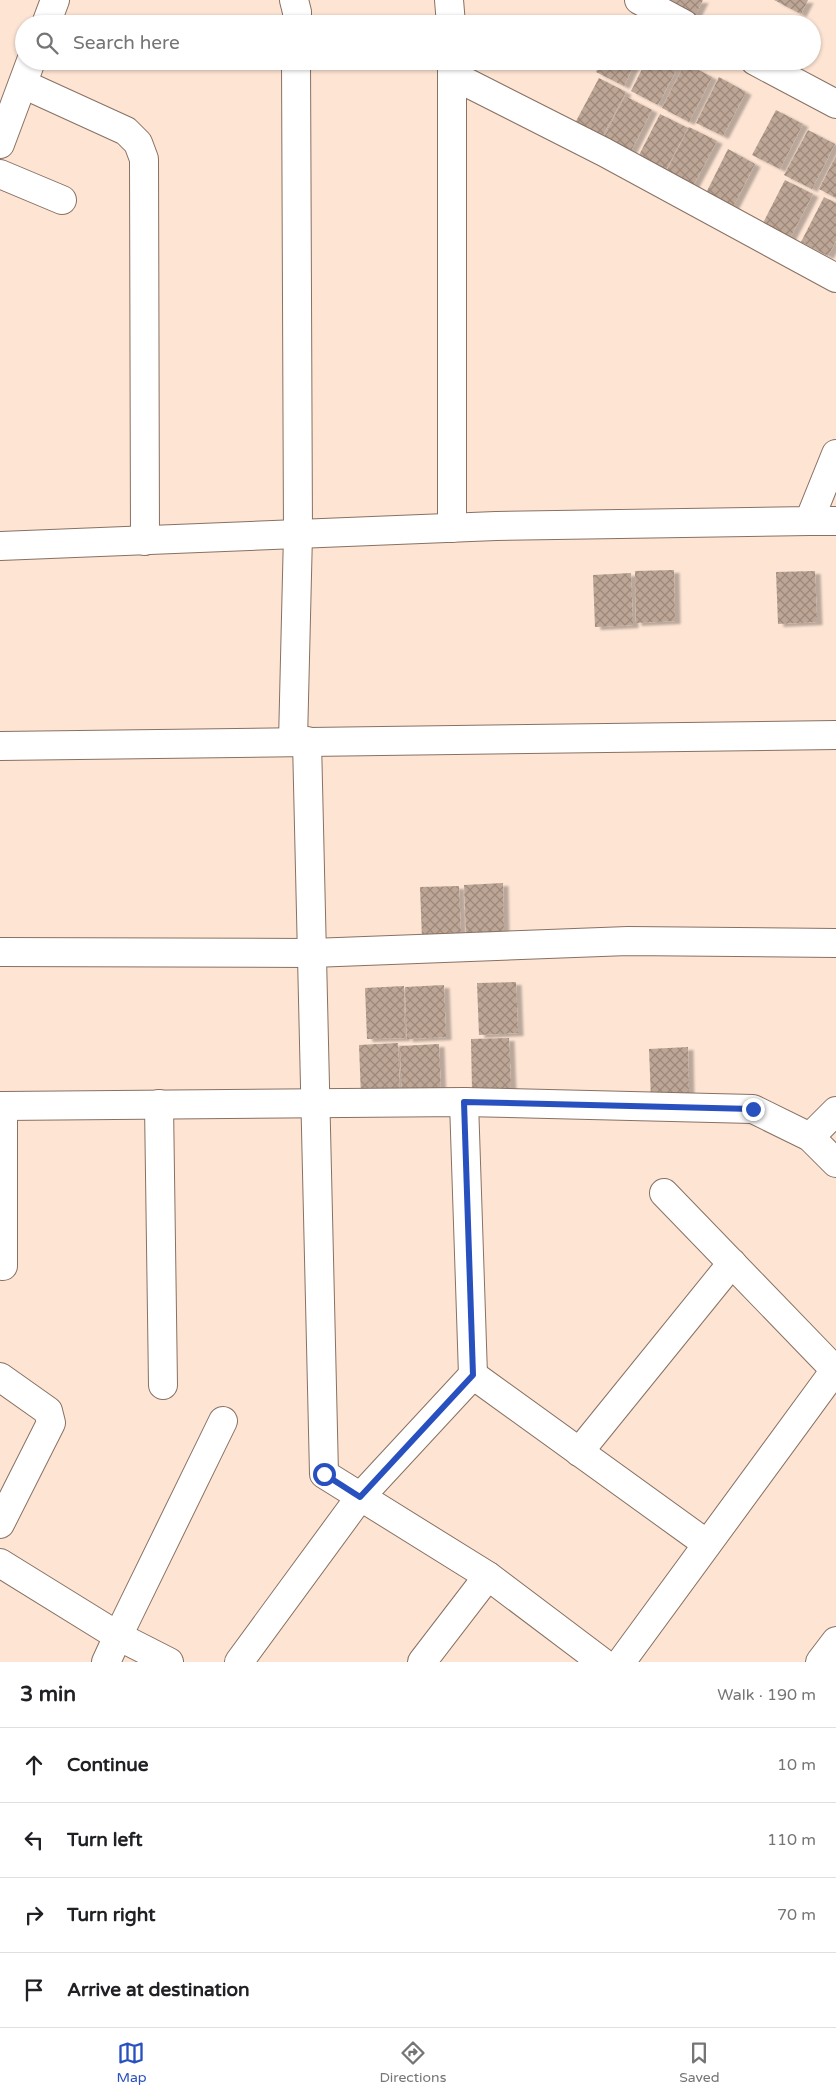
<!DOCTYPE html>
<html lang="en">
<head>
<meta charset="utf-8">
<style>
  body { margin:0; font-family:"Varela Round",sans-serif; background:#f2f2f2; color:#202124 }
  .stop { position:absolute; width:15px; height:15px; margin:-11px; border:4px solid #2950bf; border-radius:50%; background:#fff }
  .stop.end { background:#2950bf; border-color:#fff; box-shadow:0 1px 5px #0008 }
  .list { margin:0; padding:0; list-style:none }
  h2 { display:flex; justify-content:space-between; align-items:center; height:65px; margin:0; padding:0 20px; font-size:21px }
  h2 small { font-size:16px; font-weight:400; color:#757577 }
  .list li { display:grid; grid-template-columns:32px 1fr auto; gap:15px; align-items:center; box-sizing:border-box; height:75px; padding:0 20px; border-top:1px solid #e0e0e0 }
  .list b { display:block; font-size:19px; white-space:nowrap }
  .list em { font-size:16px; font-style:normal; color:#757577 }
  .icon { flex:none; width:28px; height:28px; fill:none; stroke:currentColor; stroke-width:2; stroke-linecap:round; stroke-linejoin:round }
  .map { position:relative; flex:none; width:836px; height:1662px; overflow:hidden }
  .search { position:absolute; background:#fff; box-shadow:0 1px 4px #0004; left:15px; right:15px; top:15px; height:55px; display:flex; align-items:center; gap:12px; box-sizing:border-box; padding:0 18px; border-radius:28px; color:#757577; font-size:19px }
  .sheet { height:365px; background:#fff }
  nav { display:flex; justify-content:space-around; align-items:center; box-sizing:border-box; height:70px; border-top:1px solid #e0e0e0; background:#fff; font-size:14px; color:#757577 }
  nav a { display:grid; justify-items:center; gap:2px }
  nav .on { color:#2950bf }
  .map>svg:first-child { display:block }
</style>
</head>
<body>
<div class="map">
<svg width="836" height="1662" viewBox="0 0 836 1662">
  <defs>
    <pattern id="building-cross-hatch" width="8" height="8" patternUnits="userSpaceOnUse" patternTransform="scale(1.25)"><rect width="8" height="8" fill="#bea696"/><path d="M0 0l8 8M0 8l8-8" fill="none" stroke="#9b887a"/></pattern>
    <filter id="shadow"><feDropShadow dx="5.5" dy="3" stdDeviation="1" flood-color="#0004"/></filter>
  </defs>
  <rect width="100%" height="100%" fill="#fde4d3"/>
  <!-- building -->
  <g fill="url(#building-cross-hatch)" filter="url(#shadow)">
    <path d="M669 0H703L695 16 667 2Z"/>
    <path d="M774 0H808L801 14Z"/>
    <path d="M602 61H636L624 86 596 72Z"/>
    <path d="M646 61H681L658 105 631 91Z"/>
    <path d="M685 63 712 77 689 122 662 108Z"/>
    <path d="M719 77 746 92 723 136 696 123Z"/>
    <path d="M599 78 626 92 602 137 575 123Z"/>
    <path d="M625 96 652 110 629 155 602 141Z"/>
    <path d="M776 110 803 124 780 169 752 155Z"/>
    <path d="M660 114 688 128 664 173 637 159Z"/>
    <path d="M689 127 717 141 693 186 666 172Z"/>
    <path d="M808 130 835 144 812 189 784 175Z"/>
    <path d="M728 149 755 164 732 209 705 195Z"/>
    <path d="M836 156V198L819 189Z"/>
    <path d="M785 180 813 194 789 240 762 225Z"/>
    <path d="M824 197 836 203V241L828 256 801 242Z"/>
    <path d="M674 570 675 621 636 623 635 571Z"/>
    <path d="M815 571 817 622 778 624 776 572Z"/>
    <path d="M631 573 633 625 595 627 593 575Z"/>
    <path d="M503 883 504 935 466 936 464 885Z"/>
    <path d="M459 886 461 938 422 939 420 887Z"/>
    <path d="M516 982 518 1033 479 1035 477 983Z"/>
    <path d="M444 985 446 1037 407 1039 405 987Z"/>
    <path d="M404 986 405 1038 367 1039 365 988Z"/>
    <path d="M509 1038 511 1089 472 1091 471 1039Z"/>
    <path d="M398 1043 400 1095 361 1097 359 1045Z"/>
    <path d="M439 1044 441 1096 402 1097 400 1046Z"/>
    <path d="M688 1047 689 1098 651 1100 649 1049Z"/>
  </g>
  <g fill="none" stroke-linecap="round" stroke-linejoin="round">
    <!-- minor casing -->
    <g stroke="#887163" stroke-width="30">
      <g id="minor">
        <path d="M294 0 297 12V24"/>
        <path d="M449 0 451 24"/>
        <path d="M639 0 684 24"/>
        <path d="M46 24 55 0"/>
        <path d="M755 61 836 104"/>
        <path d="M452 75 604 152 836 278"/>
        <path d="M23 84 126 131 138 143 144 159 145 541"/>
        <path d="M0 144 31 61"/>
        <path d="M0 174 62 200"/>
        <path d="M809 521H836"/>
        <path d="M452 528V61"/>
        <path d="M0 546 496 526 809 521 836 454"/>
        <path d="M293 741 298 534 296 61"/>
        <path d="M307 741 324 1474 488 1576 602 1662"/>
        <path d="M0 746 836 735"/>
        <path d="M0 952 312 953 628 941 836 943"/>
        <path d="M464 1102 473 1375"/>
        <path d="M159 1104 163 1385"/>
        <path d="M0 1106H3V1266"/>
        <path d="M3 1106 464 1102 753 1109 810 1137 836 1163"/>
        <path d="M810 1137 836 1111"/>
        <path d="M664 1193 836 1371"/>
        <path d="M0 1377 48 1411 51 1423 0 1524"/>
        <path d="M579 1452 732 1263"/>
        <path d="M0 1563 118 1636 106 1662"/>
        <path d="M169 1662 118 1636 223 1421"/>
        <path d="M239 1662 360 1497 473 1375 707 1544"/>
        <path d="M422 1662 488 1576"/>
        <path d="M621 1662 835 1370"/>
        <path d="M820 1662 836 1641"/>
      </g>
    </g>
    <!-- minor -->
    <use href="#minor" stroke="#fff" stroke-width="28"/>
  </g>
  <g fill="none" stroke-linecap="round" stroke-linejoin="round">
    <!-- route -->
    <path stroke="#2950bf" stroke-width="6" d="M324 1474 360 1497 473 1375 464 1102 753 1109"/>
  </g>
</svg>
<div class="stop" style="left:324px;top:1474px"></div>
<div class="stop end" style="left:753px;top:1109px"></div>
<div class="search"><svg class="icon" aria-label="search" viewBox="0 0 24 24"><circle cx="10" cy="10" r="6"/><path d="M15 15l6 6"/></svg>Search here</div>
</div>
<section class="sheet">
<h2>3 min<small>Walk · 190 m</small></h2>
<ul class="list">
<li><svg class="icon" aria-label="ahead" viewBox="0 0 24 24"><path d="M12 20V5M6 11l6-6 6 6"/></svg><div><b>Continue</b></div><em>10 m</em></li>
<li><svg class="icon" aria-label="left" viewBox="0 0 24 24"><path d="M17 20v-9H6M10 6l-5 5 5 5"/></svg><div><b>Turn left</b></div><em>110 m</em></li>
<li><svg class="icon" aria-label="right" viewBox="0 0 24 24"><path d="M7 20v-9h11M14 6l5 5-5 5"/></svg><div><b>Turn right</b></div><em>70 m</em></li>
<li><svg class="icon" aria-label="arrive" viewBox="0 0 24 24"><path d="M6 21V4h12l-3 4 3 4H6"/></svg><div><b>Arrive at destination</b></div></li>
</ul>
</section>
<nav>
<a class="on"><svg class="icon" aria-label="map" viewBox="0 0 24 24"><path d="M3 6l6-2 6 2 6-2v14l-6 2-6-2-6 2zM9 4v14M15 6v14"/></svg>Map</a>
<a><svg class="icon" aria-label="directions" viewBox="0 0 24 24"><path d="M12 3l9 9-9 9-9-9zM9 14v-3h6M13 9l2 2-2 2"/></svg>Directions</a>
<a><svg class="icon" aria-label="saved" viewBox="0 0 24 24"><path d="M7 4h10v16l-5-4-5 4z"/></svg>Saved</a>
</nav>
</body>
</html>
